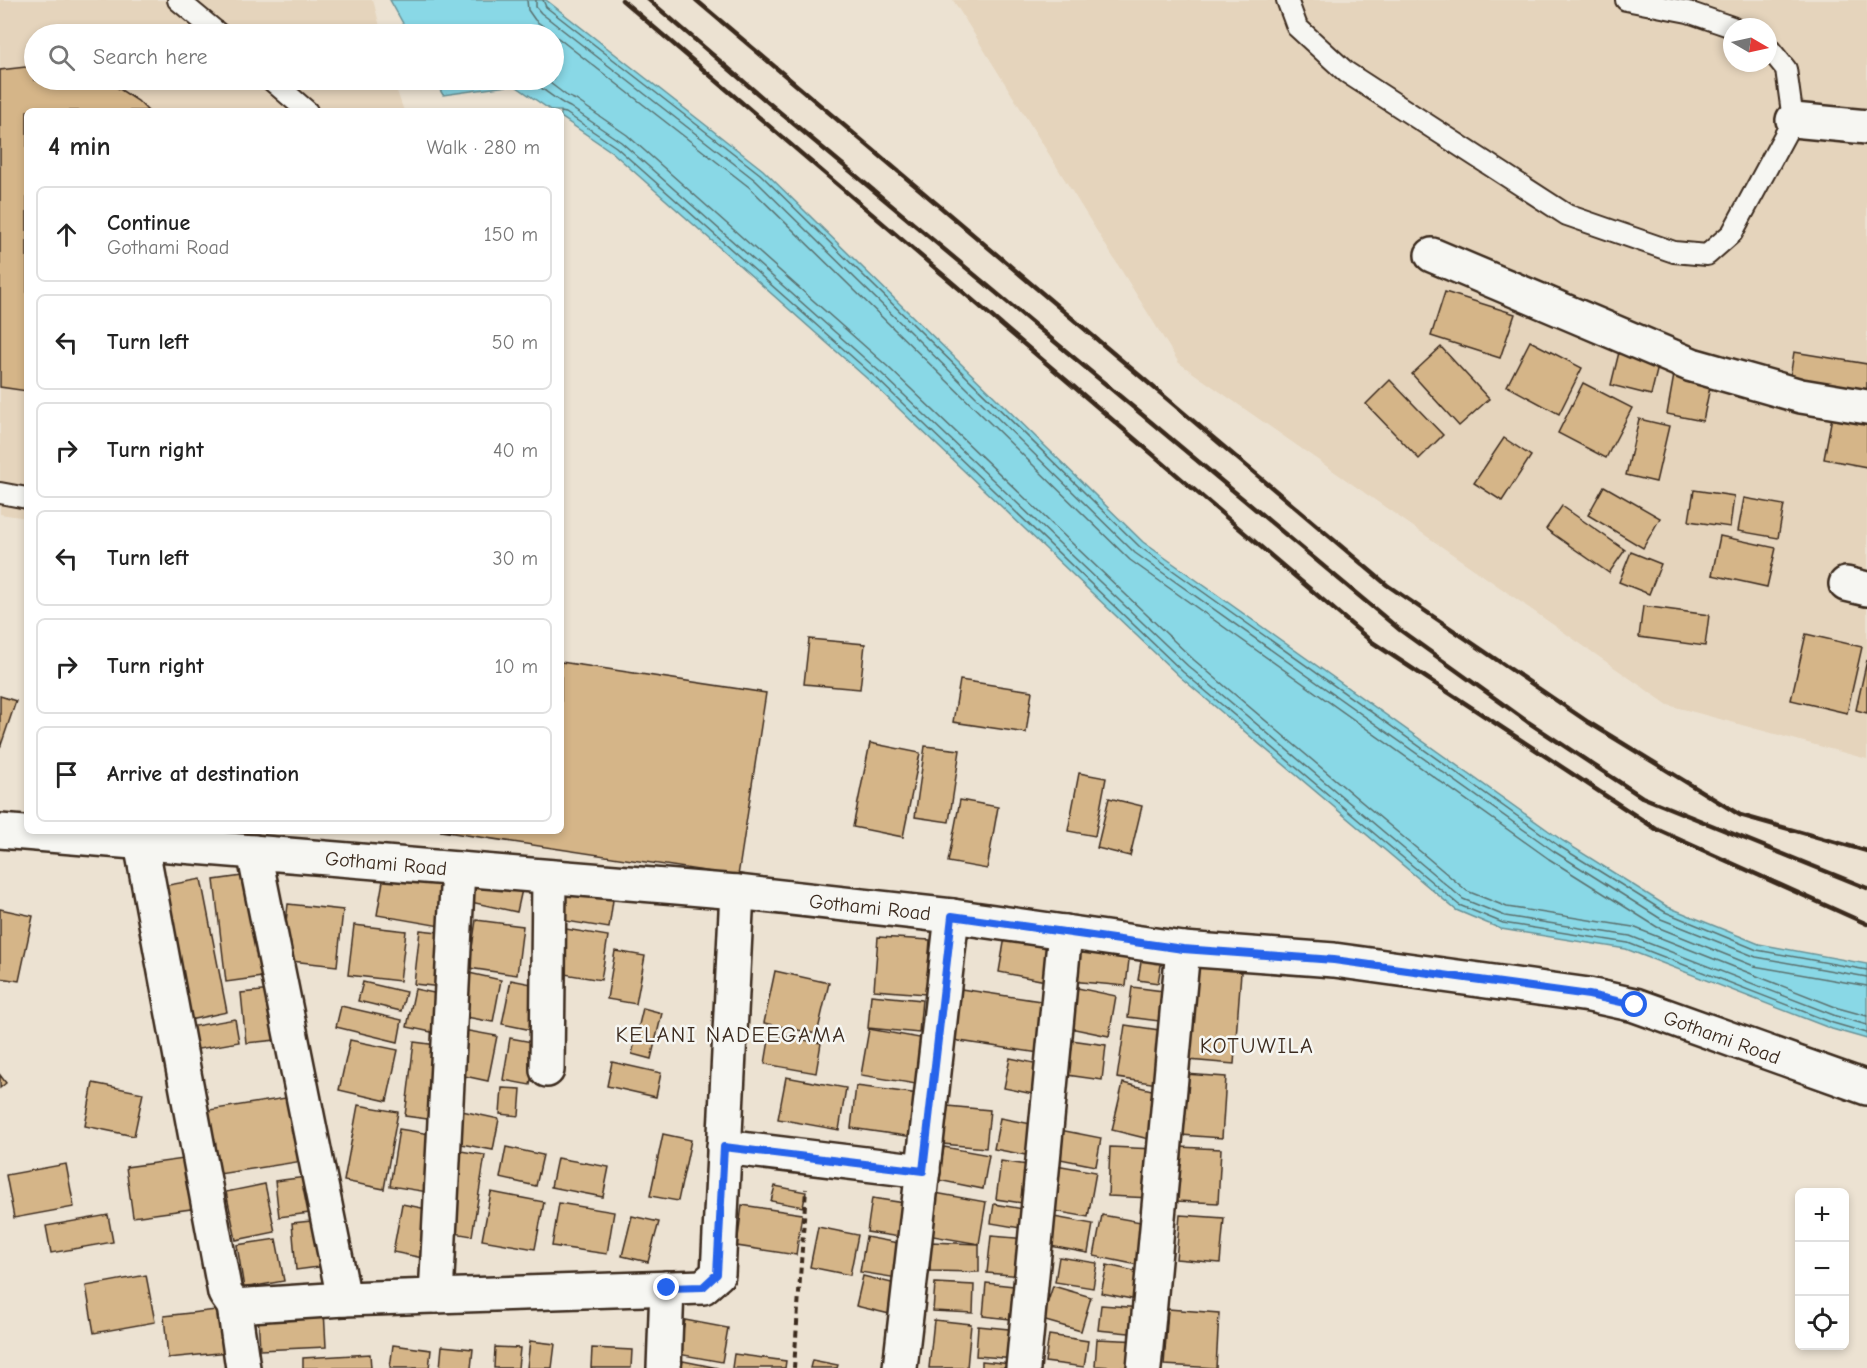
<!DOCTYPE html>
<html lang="en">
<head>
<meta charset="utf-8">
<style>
  body { margin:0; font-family:"Comic Neue",sans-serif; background:#f6f6f6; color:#222 }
  .controls { position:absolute; right:18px; bottom:18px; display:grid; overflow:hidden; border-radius:9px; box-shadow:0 3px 9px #0003 }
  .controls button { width:54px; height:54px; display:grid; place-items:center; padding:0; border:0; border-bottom:2px solid #e0e0e0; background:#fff; color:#222; font:30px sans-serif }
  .compass { position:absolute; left:1723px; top:18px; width:54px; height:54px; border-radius:50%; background:#fff; box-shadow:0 3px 9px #0003; rotate:99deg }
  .stop { position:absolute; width:18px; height:18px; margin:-14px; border:4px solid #2563eb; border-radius:50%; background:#fff }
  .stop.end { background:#2563eb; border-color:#fff; box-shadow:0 2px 6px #0008 }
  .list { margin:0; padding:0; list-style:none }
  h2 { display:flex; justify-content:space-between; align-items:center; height:78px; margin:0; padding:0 24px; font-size:26px }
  h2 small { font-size:20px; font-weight:400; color:#767676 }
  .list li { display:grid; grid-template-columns:39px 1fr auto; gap:18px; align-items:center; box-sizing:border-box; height:96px; margin:0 12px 12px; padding:0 12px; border:2px solid #e0e0e0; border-radius:9px }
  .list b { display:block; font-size:22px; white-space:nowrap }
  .list p { margin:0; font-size:20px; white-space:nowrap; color:#767676 }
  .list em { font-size:20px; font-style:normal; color:#767676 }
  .icon { flex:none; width:33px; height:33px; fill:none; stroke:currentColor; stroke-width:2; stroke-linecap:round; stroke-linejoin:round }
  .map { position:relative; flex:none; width:1867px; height:1368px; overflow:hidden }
  .search { position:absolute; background:#fff; box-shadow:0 3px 9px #0003; left:24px; top:24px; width:540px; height:66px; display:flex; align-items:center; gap:15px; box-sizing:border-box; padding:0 21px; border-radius:33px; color:#767676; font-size:22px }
  .panel { position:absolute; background:#fff; box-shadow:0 3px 9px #0003; left:24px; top:108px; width:540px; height:726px; border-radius:9px }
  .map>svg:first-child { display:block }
</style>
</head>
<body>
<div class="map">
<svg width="1867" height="1368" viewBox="0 0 1867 1368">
  <rect width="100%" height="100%" fill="#ece2d2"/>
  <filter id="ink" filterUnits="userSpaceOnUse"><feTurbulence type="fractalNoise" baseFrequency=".0167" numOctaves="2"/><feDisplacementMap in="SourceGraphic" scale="12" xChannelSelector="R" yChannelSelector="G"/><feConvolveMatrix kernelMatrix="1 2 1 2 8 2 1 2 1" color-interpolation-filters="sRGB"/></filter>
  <g filter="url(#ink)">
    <!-- built -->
    <g fill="#e5d4bc" fill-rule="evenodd">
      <path d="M0 0H373L382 34H34V80H393L404 111H27V518L0 514Z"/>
      <path d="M953 0H1867V759L1668 705 1179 363ZM1732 27H1768V63H1732Z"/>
    </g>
    <!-- water -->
    <path fill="#89d8e6" stroke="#6a9296" stroke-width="1.5" d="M390 0H546L763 170 1143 542 1563 841 1668 907 1759 944 1867 964V1039L1832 1029 1626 949 1501 929 1456 910 1179 676 872 383 612 152 561 117V111H552L514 85 443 95 434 80H554V34H409Z"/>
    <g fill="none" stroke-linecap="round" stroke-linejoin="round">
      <!-- shore -->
      <g stroke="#5a706e" stroke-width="1.5">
        <path d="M527 0 528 10 535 20 749 187 1130 560 1549 859 1657 927 1754 966 1867 986"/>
        <path d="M536 0V7L541 13 755 180 1135 553 1555 852 1661 919 1756 957 1867 977"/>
        <path d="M543 0 546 7 760 174 1140 547 1559 846 1665 912 1757 950 1867 970"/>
        <path d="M441 80 448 88 509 80"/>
        <path d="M530 80C542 88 558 102 570 107L621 142 881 373 1188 666 1463 899 1505 916 1630 936 1836 1016 1867 1025"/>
        <path d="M546 80 567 96 576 100 627 135 887 366 1194 660 1467 891 1507 907 1633 927 1838 1008 1867 1016"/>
        <path d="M561 112 566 113 616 147 876 378 1183 672 1459 905 1503 923 1628 943 1833 1023 1867 1033"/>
      </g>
    </g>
    <!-- building -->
    <g fill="#d5b588" stroke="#3b2a1e" stroke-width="1.5">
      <path d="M34 66V80H101L115 86 138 101 148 111H27V391L0 387V70Z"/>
      <path d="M1445 292 1515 314 1500 358 1431 336Z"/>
      <path d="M1530 341 1582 368 1559 414 1507 386Z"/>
      <path d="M1621 344 1661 354 1651 395 1611 385Z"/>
      <path d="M1441 347 1489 399 1459 426 1412 374Z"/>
      <path d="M1794 352 1867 364V396L1789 384Z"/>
      <path d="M1674 375 1711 382 1703 421 1667 414Z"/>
      <path d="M1390 380 1443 435 1419 459 1366 404Z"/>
      <path d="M1583 383 1632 408 1606 458 1558 433Z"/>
      <path d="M1834 406 1867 412V467L1824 459Z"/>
      <path d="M1639 419 1669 426 1656 482 1626 475Z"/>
      <path d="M1504 438 1531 456 1502 501 1474 483Z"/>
      <path d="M1604 486 1660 518 1643 548 1588 515Z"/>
      <path d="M1694 490 1734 496 1730 527 1689 521Z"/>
      <path d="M1744 498 1784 505 1778 538 1738 531Z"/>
      <path d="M1562 506 1625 550 1609 573 1546 529Z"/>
      <path d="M1720 536 1776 548 1767 587 1712 575Z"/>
      <path d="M1631 552 1661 564 1649 594 1619 582Z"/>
      <path d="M1643 606 1709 615 1705 646 1639 637Z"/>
      <path d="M1806 634 1862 647 1847 713 1791 700Z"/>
      <path d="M809 639 865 644 860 689 804 684Z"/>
      <path d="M1867 660V713L1856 710Z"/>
      <path d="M561 662 766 693 738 876 440 831H561Z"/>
      <path d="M960 680 1032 691 1026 733 953 722Z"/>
      <path d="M0 696 16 701 0 748Z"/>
      <path d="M870 743 920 753 903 837 853 827Z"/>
      <path d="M925 746 960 750 949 822 915 817Z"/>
      <path d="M1079 773 1106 778 1095 836 1068 831Z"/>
      <path d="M1109 798 1142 806 1130 856 1097 848Z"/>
      <path d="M960 800 998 807 987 869 948 862Z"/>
      <path d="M249 875 262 977 226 982 214 880Z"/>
      <path d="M384 875 447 886 440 926 377 915Z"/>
      <path d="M471 875 523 885 517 912 466 901Z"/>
      <path d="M201 879 227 1012 189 1020 163 886Z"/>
      <path d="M565 885 614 893 609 928 560 920Z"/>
      <path d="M288 904 343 910 337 966 282 960Z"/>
      <path d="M0 909 33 916 19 981 0 978Z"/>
      <path d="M476 920 523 926 517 975 469 968Z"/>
      <path d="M354 925 406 931 400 981 348 975Z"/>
      <path d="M1007 925 1054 933 1046 981 999 972Z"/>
      <path d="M566 929 608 936 601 980 558 973Z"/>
      <path d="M420 930 457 934 451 988 414 984Z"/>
      <path d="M878 937 930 940 926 994 874 990Z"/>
      <path d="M1074 937 1131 942 1126 986 1070 981Z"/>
      <path d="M1144 943 1164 947 1158 983 1138 980Z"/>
      <path d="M615 951 645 956 636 1004 607 999Z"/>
      <path d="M1196 955 1242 959 1234 1064 1188 1060Z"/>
      <path d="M775 971 829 983 817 1034 764 1023Z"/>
      <path d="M469 973 501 980 493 1022 461 1016Z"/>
      <path d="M511 980 542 986 532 1030 502 1024Z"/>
      <path d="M363 982 406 992 401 1011 358 1001Z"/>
      <path d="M1073 987 1116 996 1109 1036 1065 1027Z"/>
      <path d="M1132 987 1163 991 1159 1021 1128 1017Z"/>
      <path d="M415 989 448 996 441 1034 407 1027Z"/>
      <path d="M961 989 1047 1002 1039 1053 953 1040Z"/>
      <path d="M272 990 276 1040 246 1043 241 993Z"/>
      <path d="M871 995 922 1000 919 1033 868 1028Z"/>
      <path d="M341 1006 402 1020 398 1042 336 1027Z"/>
      <path d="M643 1008 662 1013 651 1059 632 1054Z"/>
      <path d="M235 1019 239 1042 193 1050 189 1027Z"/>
      <path d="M1125 1025 1166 1031 1158 1084 1117 1078Z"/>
      <path d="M869 1029 931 1040 922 1085 861 1075Z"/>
      <path d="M463 1030 497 1036 488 1081 455 1074Z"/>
      <path d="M770 1034 821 1043 816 1073 765 1064Z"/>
      <path d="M510 1038 538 1043 530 1085 503 1080Z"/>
      <path d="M1064 1039 1106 1045 1102 1080 1060 1074Z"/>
      <path d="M350 1040 398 1050 387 1101 339 1090Z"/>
      <path d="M414 1042 445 1046 435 1120 405 1116Z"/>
      <path d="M1010 1058 1044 1065 1038 1095 1004 1088Z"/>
      <path d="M612 1062 661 1073 656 1097 607 1086Z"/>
      <path d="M1185 1074 1226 1077 1222 1138 1181 1135Z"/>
      <path d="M0 1075 6 1083 0 1088Z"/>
      <path d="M786 1077 846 1088 839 1130 778 1119Z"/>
      <path d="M93 1083 143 1093 134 1136 85 1126Z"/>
      <path d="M1123 1083 1160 1092 1149 1139 1112 1130Z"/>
      <path d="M856 1086 919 1094 913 1137 851 1128Z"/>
      <path d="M502 1088 521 1089 519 1116 500 1114Z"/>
      <path d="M292 1097 303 1161 219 1174 209 1110Z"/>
      <path d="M358 1105 398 1112 384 1189 344 1181Z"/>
      <path d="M947 1106 990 1110 986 1148 943 1144Z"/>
      <path d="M462 1111 499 1119 493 1150 456 1143Z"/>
      <path d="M1000 1118 1037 1125 1031 1156 994 1149Z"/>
      <path d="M399 1129 443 1136 434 1193 390 1186Z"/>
      <path d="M1060 1130 1101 1138 1096 1166 1055 1158Z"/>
      <path d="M663 1134 691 1140 678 1201 650 1196Z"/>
      <path d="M506 1147 543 1155 536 1186 500 1178Z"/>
      <path d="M944 1147 989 1155 983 1189 938 1180Z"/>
      <path d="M1110 1147 1155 1149 1152 1198 1108 1196Z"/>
      <path d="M1179 1147 1221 1149 1218 1203 1176 1201Z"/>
      <path d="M455 1150 485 1155 472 1236 442 1231Z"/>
      <path d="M191 1158 198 1208 133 1217 126 1167Z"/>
      <path d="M557 1158 609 1167 603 1197 551 1187Z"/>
      <path d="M1001 1161 1034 1166 1029 1204 996 1199Z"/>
      <path d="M66 1164 74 1207 14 1218 6 1175Z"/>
      <path d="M1056 1165 1096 1172 1088 1217 1048 1210Z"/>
      <path d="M314 1176 317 1212 279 1217 275 1181Z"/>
      <path d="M265 1184 275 1232 236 1240 226 1192Z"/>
      <path d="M775 1186 806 1192 803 1207 771 1201Z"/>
      <path d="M491 1192 544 1202 535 1249 482 1240Z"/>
      <path d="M935 1193 986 1202 979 1244 927 1235Z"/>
      <path d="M872 1198 911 1204 906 1238 867 1232Z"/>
      <path d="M559 1203 614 1212 607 1254 552 1246Z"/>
      <path d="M402 1204 437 1211 428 1259 393 1252Z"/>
      <path d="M994 1204 1029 1210 1026 1229 991 1223Z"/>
      <path d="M742 1205 802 1214 796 1255 737 1246Z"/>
      <path d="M108 1215 113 1242 51 1253 46 1226Z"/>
      <path d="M1102 1215 1152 1224 1143 1266 1094 1256Z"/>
      <path d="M1180 1215 1224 1218 1220 1263 1176 1259Z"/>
      <path d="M632 1216 659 1222 648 1262 622 1256Z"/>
      <path d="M1054 1217 1093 1224 1088 1253 1050 1246Z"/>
      <path d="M321 1220 326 1266 296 1270 292 1223Z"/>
      <path d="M818 1227 858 1235 850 1275 810 1267Z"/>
      <path d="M991 1236 1027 1239 1023 1276 987 1273Z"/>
      <path d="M866 1237 909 1245 903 1279 860 1272Z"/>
      <path d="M276 1239 284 1281 244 1288 237 1245Z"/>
      <path d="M930 1242 979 1244V1272L930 1271Z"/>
      <path d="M1059 1257 1097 1263 1093 1288 1055 1282Z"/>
      <path d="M1107 1265 1148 1274 1142 1301 1101 1293Z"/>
      <path d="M146 1275 155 1322 94 1333 86 1286Z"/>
      <path d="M863 1276 904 1286 898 1316 856 1306Z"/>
      <path d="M935 1283 974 1285 973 1313 933 1311Z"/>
      <path d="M986 1283 1023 1287 1019 1320 983 1316Z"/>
      <path d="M1053 1286 1091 1297 1081 1331 1042 1320Z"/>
      <path d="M1101 1305 1142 1308 1139 1334 1098 1330Z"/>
      <path d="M225 1309 229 1352 168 1358 164 1316Z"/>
      <path d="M1168 1309 1219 1313 1216 1368 1164 1365Z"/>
      <path d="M324 1310 326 1347 260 1350 258 1314Z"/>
      <path d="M685 1320 728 1328 722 1362 678 1354Z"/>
      <path d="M934 1320 971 1324 967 1368H929Z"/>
      <path d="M978 1326 1019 1330 1017 1359 976 1356Z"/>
      <path d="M1049 1335 1088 1341 1084 1367 1045 1362Z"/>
      <path d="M1097 1339 1142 1341 1130 1368 1095 1366Z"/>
      <path d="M530 1341 555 1344 552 1368H527Z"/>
      <path d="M393 1345 431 1350 429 1368H390Z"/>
      <path d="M442 1346 473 1349 471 1368H440Z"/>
      <path d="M495 1347 520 1348 518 1368H494Z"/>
      <path d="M592 1348 632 1350 631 1368H591Z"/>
      <path d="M370 1354 371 1368H303V1358Z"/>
      <path d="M734 1354 786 1361 785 1368H732Z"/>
      <path d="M812 1360 838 1365 837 1368H810Z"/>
      <path d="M683 1361 718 1368H682Z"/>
      <path d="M982 1361 1021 1365V1368H982Z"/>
    </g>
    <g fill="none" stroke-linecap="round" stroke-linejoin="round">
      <!-- service casing -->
      <g stroke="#3b2a1e" stroke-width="24">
        <g id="service">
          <path d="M178 0 219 34"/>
          <path d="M1287 0 1297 27 1346 72 1567 215 1674 252 1707 255 1732 233 1793 120 1786 69 1768 47"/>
          <path d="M1626 0 1688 12 1732 27"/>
          <path d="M271 80 307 111"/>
          <path d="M0 493 27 498"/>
        </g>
      </g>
      <!-- minor casing -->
      <g stroke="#3b2a1e" stroke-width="38">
        <g id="minor">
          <path d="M1793 120 1867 127"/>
          <path d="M1432 255 1692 365 1801 396 1867 407"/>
          <path d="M1846 584 1867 589"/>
          <path d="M141 843 225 1293 234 1306 344 1299 703 1287 718 1274 737 892"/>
          <path d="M254 852 344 1299"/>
          <path d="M547 1070 549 877"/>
          <path d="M724 1147 923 1171"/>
          <path d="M436 1296 458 869"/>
          <path d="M234 1306 243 1368"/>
          <path d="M664 1368 667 1288"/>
          <path d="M900 1368 952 916"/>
          <path d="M1023 1368 1065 932"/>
          <path d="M1144 1368 1183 949"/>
        </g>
      </g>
      <!-- tertiary casing -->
      <g stroke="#3b2a1e" stroke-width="38">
        <path id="tertiary" d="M0 831 737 892 952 916 1183 949 1334 960 1589 995 1635 1005 1867 1088"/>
      </g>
      <!-- path -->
      <path stroke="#3b2a1e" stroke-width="4" stroke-dasharray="6 4.5" stroke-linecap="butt" d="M794 1368 806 1189"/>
      <!-- service -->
      <use href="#service" stroke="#f6f6f2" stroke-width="20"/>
      <!-- minor -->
      <use href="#minor" stroke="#f6f6f2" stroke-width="33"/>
      <!-- tertiary -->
      <use href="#tertiary" stroke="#f6f6f2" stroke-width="33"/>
      <!-- rail -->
      <g stroke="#3b2a1e" stroke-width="4.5">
        <path d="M622 0 1372 642 1656 829 1867 924"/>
        <path d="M649 0 764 99 1400 630 1528 722 1642 797 1867 888"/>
        <path d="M696 0 1387 585 1588 722 1740 815 1867 851"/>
      </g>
    </g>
  </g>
  <g fill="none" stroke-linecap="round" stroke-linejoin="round" filter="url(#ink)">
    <!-- route -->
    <path stroke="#2563eb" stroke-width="8" d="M667 1288 703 1287 717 1274 724 1147 923 1171 952 916 1183 949 1334 960 1589 995 1635 1005"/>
  </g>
  <g text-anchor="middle" stroke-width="5" stroke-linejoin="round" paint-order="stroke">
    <!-- street labels -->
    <g font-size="20" fill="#3b2a1e" stroke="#f6f6f2">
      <text transform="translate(386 863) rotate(5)" y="7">Gothami Road</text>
      <text transform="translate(870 907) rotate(6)" y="7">Gothami Road</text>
      <text transform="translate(1722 1037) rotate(20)" y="7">Gothami Road</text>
    </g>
    <!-- quarter labels -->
    <g font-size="22" letter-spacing="1.5" fill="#3b2a1e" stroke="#f6f6f2">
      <text x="731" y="1042">KELANI NADEEGAMA</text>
      <text x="1257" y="1053">KOTUWILA</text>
    </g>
  </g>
</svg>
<div class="controls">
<button>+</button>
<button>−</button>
<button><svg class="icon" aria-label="locate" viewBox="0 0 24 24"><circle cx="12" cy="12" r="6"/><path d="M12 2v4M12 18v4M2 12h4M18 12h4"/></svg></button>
</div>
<svg class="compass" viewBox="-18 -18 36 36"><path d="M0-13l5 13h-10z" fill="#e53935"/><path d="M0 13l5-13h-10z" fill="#767676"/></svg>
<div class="stop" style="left:1635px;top:1005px"></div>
<div class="stop end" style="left:667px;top:1288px"></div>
<div class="search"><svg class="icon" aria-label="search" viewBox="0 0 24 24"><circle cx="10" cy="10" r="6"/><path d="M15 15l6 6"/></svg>Search here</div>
<section class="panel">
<h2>4 min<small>Walk · 280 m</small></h2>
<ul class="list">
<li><svg class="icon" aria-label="ahead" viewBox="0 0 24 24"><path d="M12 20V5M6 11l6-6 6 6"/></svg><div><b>Continue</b><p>Gothami Road</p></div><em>150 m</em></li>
<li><svg class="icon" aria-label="left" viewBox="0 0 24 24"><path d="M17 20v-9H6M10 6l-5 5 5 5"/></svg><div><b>Turn left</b></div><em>50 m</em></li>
<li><svg class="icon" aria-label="right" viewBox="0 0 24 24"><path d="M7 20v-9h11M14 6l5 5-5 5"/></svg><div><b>Turn right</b></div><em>40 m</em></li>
<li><svg class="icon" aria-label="left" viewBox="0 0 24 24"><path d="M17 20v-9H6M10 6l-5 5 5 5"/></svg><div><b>Turn left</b></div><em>30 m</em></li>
<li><svg class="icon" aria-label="right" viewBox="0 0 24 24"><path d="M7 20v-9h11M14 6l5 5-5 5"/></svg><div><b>Turn right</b></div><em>10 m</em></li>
<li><svg class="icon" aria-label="arrive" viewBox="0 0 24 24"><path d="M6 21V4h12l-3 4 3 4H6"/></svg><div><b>Arrive at destination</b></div></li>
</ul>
</section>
</div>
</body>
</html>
